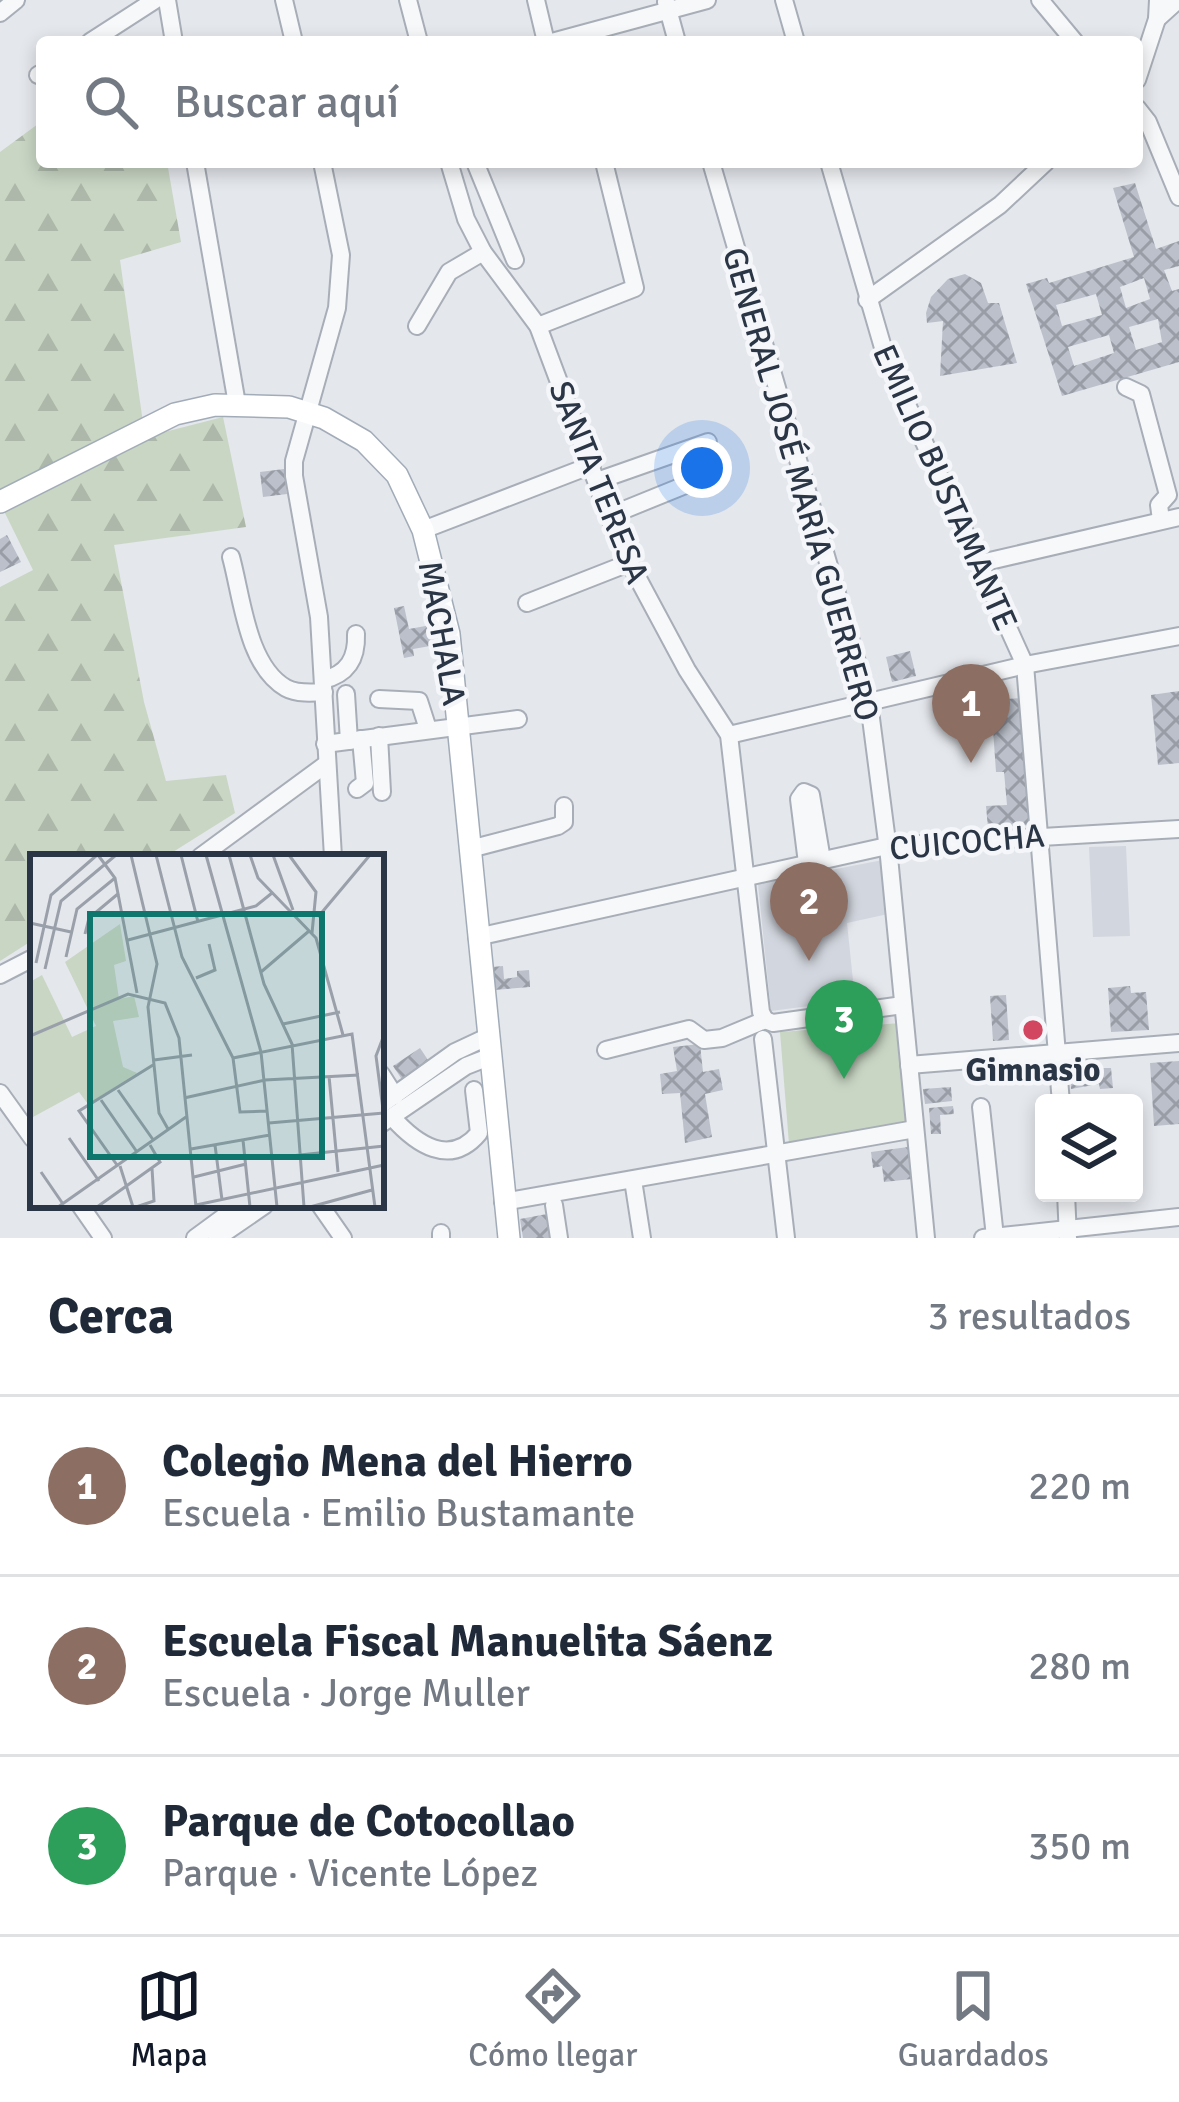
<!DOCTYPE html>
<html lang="es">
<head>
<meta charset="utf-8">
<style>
  body { margin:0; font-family:Signika,sans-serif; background:#f6f6f7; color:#1f2937 }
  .controls { position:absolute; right:36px; bottom:36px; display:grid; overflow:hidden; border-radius:12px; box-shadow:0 6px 18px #0003 }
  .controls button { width:108px; height:108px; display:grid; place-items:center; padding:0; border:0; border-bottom:3px solid #e0e1e3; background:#fff; color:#1f2937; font:60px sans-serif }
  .you { position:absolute; left:702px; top:468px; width:42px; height:42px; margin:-30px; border:9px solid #fff; border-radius:50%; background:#1a73e8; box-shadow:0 0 0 18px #1a73e833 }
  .badge { display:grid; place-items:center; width:78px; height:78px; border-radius:50%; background:#111827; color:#fff; font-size:39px; font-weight:700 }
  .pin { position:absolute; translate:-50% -99px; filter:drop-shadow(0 3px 6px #0008) }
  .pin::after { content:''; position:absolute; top:63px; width:42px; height:36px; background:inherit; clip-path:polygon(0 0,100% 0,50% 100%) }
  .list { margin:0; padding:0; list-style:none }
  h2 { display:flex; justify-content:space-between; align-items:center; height:156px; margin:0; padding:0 48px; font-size:51px }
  h2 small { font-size:39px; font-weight:400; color:#747a83 }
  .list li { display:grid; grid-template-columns:78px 1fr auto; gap:36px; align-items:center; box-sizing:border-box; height:180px; padding:0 48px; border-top:3px solid #e0e1e3 }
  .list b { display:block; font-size:45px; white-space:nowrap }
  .list p { margin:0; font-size:39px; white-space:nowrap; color:#747a83 }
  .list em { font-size:39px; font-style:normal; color:#747a83 }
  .icon { flex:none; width:66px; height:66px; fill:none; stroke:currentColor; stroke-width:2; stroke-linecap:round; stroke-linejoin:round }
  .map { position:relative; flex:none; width:1179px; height:1238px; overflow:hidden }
  .search { position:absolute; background:#fff; box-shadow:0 6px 18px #0003; left:36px; right:36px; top:36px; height:132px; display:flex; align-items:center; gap:30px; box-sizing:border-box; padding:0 42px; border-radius:12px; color:#747a83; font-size:45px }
  .sheet { height:696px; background:#fff }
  nav { display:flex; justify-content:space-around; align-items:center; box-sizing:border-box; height:168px; border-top:3px solid #e0e1e3; background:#fff; font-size:33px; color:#747a83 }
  nav a { display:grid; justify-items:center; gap:6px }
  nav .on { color:#111827 }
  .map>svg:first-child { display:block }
</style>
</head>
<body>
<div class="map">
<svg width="1179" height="1238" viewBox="0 0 1179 1238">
  <defs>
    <pattern id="forest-firs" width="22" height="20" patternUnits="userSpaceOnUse" patternTransform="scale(3)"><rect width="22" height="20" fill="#c9d6c4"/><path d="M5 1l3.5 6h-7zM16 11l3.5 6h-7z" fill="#adb8aa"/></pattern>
    <pattern id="building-cross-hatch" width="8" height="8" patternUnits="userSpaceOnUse" patternTransform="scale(3)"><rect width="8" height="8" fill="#bbc0ca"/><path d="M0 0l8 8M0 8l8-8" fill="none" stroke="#989da6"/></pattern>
  </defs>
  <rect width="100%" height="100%" fill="#e4e7ec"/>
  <!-- built -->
  <g fill="#d2d6de">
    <path d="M1126 846 1130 936 1093 937 1089 847Z"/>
    <path d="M883 860 888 914 847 923 855 1000 771 1011 758 884Z"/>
  </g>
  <!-- forest -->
  <path fill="url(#forest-firs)" d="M42 121V162H167L181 242 120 260 145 437 223 417 246 527 114 545 144 702 166 781 226 775 235 813 165 857H33V940L0 961V587L33 570 0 503V152Z"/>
  <!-- green -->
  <path fill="#c9d6c4" d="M901 1023 907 1126 789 1144 780 1032Z"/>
  <!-- building -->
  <g fill="url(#building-cross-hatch)" fill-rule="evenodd">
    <path d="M1135 183 1156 249 1179 241V266L1164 270 1172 291 1179 289V362L1062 396 1026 284 1047 278 1049 283 1134 257 1113 188ZM1144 278 1150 299 1126 308 1120 287ZM1096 294 1102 315 1062 326 1056 305ZM1158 319 1162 342 1136 350 1129 327ZM1109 335 1114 353 1074 366 1068 347Z"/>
    <path d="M965 274 981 283 988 303H999L1017 363 940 376 943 321 927 323 926 313 931 297 948 279Z"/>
    <path d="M284 469 287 494 263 497 260 472Z"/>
    <path d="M7 535 21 562 0 572V539Z"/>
    <path d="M404 606 409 629 431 625 436 645 413 649 414 656 404 658 394 608Z"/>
    <path d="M910 651 916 676 892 682 886 657Z"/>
    <path d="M1179 691V763L1158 765 1151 695Z"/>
    <path d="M1022 698 1031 825 988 828 986 806 1007 805 1004 772H996L991 700Z"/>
    <path d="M503 966 504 979 517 977V971L529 970 530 987 494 990 492 967Z"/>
    <path d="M1130 986 1131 993 1146 992 1149 1030 1111 1032 1108 988Z"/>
    <path d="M1006 995 1009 1040 993 1041 990 996Z"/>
    <path d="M700 1044 703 1072 719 1069 723 1090 705 1094 712 1137 685 1143 680 1093 662 1094 660 1074 677 1071 673 1047Z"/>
    <path d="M420 1048 430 1063 403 1081 393 1066Z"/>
    <path d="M1179 1061V1124L1154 1126 1150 1063Z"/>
    <path d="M1099 1068H1111L1113 1088 1100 1089 1099 1084 1071 1089 1070 1070Z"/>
    <path d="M951 1087 952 1101 925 1104 923 1089Z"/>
    <path d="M953 1106 954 1114 940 1115 941 1134H931L929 1108Z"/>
    <path d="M908 1147 912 1179 884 1182 882 1166 873 1168 871 1152Z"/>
    <path d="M547 1214 551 1238H523L520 1219Z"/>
  </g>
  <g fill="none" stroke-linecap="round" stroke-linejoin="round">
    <!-- minor casing -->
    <g stroke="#a8aeb7" stroke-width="20">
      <g id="minor">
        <path d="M167 0 174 42"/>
        <path d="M284 0 294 42"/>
        <path d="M408 0 419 42"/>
        <path d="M536 0 546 42"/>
        <path d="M784 0 796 42"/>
        <path d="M1040 0 1075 42"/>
        <path d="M666 2 677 42"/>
        <path d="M0 13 16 0"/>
        <path d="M1157 19 1178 0"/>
        <path d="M90 42 155 0"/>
        <path d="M552 42 707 0"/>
        <path d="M38 75 42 73"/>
        <path d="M1137 80 1157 19 1158 0"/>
        <path d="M1137 108 1148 122 1179 197"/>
        <path d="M195 162 237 404"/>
        <path d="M322 162 341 255 337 308 294 461V476L319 617 333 857"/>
        <path d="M449 162 466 219 483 252 538 326 620 545 687 670 729 735 761 1012 765 1020"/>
        <path d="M475 162 515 260"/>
        <path d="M711 162 869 703 889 857 926 1238"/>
        <path d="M829 162 886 358 1025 665 1061 1103"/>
        <path d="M867 300 1000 205 1046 162"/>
        <path d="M417 326 449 272 483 252"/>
        <path d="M538 326 635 288 604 162"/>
        <path d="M1126 387 1141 394 1168 495 1159 505 1161 520"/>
        <path d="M597 481 708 442"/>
        <path d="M609 516 710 475"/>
        <path d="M423 530 592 465"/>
        <path d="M231 557C242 597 247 666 286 688 297 694 312 693 324 692"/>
        <path d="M981 563 1179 517"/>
        <path d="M527 603 629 563"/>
        <path d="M323 680C348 674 357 658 356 634"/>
        <path d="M346 694 349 741"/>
        <path d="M379 699 419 701 428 729"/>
        <path d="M729 735 1025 665 1179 636"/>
        <path d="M379 736 382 792"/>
        <path d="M325 744 518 719"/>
        <path d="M357 789 365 783 361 739"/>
        <path d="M470 849 558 826 564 822V806"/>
        <path d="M200 857 325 765"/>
        <path d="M807 863 799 799 804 792 811 795 822 860"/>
        <path d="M477 937 887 846 1179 829"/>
        <path d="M0 975 33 958"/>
        <path d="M765 1020 773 1023 903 1005"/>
        <path d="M763 1039 786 1238"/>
        <path d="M606 1050 689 1029 704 1040 722 1038 765 1020"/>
        <path d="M909 1065 1179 1043"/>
        <path d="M381 1074 395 1096"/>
        <path d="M0 1093 33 1139"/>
        <path d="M381 1105 455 1052 487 1037"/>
        <path d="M981 1107 995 1237"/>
        <path d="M392 1117C416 1144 450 1168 479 1133L474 1090"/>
        <path d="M381 1124 466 1066 489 1057"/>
        <path d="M633 1180 642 1238"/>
        <path d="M1066 1193 1068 1238"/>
        <path d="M503 1202 915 1129"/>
        <path d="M80 1205 103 1238"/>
        <path d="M320 1205 343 1238"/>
        <path d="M554 1205 559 1238"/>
        <path d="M441 1233V1238"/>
        <path d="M195 1238 240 1205"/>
        <path d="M217 1238 265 1205"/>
        <path d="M983 1238 1179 1217"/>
      </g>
    </g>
    <!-- major casing -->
    <g stroke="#a2acb8" stroke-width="24">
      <path id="major" d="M0 502 175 414 215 405 289 407 324 418 364 441 397 475 423 530 449 634 509 1238"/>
    </g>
    <!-- minor -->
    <use href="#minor" stroke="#f7f8fa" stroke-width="16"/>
    <!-- major -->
    <use href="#major" stroke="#fff" stroke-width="21"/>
  </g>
  <!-- markers -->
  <circle fill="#d3465f" stroke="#f4f6f9" stroke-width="4.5" cx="1033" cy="1030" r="12"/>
  <g text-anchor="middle" stroke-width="9" stroke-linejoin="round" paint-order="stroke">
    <!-- street labels -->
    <g font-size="33" fill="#2a3545" stroke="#f4f6f9">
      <text transform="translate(600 482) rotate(68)" y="12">SANTA TERESA</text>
      <text transform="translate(802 484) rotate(74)" y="12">GENERAL JOSÉ MARÍA GUERRERO</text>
      <text transform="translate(946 487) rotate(66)" y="12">EMILIO BUSTAMANTE</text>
      <text transform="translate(443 633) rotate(80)" y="12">MACHALA</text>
      <text transform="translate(967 841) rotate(-5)" y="12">CUICOCHA</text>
    </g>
    <!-- poi labels -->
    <g font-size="33" font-weight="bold" fill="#2a3545" stroke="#f4f6f9">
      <text x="1033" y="1081">Gimnasio</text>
    </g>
  </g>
  <!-- overview -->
  <g transform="translate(30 854)">
    <rect width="354" height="354" fill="#e4e7ec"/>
    <path d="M90 70 96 107 84 111 89 145 104 142 109 163 83 167 93 213 107 219 58 250 49 238 3 263 0 128 12 121 42 183 66 172 35 108Z" fill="#c9d6c4"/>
    <path fill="none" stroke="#9aa0a9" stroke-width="3" d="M68 1 85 24 107 139M101 1 127 110 118 153 129 259 138 275M126 1 152 103 203 204 210 258 238 257M151 1 168 68M176 1 231 198 247 353M199 1 234 130 262 190 274 353M220 1 228 24 286 84 313 181M243 1 263 56M259 1 286 38 282 79M288 63 340 1M0 69 41 78M55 80 59 64 89 39M98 86 226 52 242 39M36 103 47 55 85 24M6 109 21 41 67 1M15 115 31 47 86 1M231 118 279 77M166 124 185 116 179 90M253 170 310 158M354 181 346 202 354 263M0 182 98 140 135 149 149 184 166 353M203 204 322 180 345 353M124 206 162 201M299 222 308 318M88 236 124 287M154 244 235 226 329 221M71 246 107 298M239 269 354 259M39 284 69 327M213 286 220 353M185 291 192 346M161 295 240 281M242 304 354 292M87 311 49 257 123 211M90 312 103 353M11 318 33 350M164 323 216 310M166 351 354 311M28 353 156 263M67 353 130 308 120 291M106 353 124 347 122 314M280 353 342 336"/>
    <path fill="#0f766e" fill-opacity="0.15" stroke="#0f766e" stroke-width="6" d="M60 60H292V303H60Z"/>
    <rect width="354" height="354" fill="none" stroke="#2a3545" stroke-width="6"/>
  </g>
</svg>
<div class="controls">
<button><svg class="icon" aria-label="layers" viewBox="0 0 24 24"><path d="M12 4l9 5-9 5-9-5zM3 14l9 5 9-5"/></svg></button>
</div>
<div class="you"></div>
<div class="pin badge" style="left:971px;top:763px;background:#8d6e63">1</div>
<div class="pin badge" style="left:809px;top:961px;background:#8d6e63">2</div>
<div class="pin badge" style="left:844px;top:1079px;background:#2e9e5b">3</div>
<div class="search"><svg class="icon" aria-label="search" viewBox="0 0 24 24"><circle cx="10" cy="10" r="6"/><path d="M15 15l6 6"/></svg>Buscar aquí</div>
</div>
<section class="sheet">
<h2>Cerca<small>3 resultados</small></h2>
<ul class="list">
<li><span class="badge" style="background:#8d6e63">1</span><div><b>Colegio Mena del Hierro</b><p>Escuela · Emilio Bustamante</p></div><em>220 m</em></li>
<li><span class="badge" style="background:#8d6e63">2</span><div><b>Escuela Fiscal Manuelita Sáenz</b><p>Escuela · Jorge Muller</p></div><em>280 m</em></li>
<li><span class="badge" style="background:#2e9e5b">3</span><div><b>Parque de Cotocollao</b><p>Parque · Vicente López</p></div><em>350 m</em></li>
</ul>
</section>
<nav>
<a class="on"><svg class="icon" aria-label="map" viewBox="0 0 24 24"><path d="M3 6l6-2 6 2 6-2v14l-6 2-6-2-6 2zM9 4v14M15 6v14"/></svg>Mapa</a>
<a><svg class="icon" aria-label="directions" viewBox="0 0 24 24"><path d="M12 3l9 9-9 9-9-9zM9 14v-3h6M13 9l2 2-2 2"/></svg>Cómo llegar</a>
<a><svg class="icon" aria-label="saved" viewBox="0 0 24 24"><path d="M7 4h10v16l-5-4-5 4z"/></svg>Guardados</a>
</nav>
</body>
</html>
